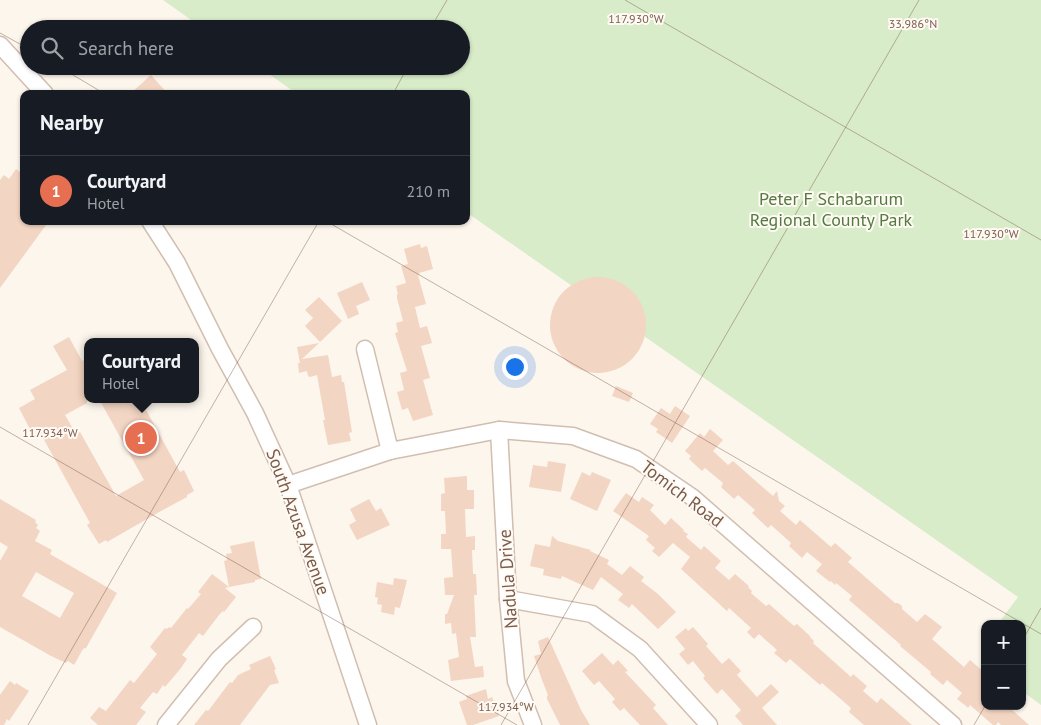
<!DOCTYPE html>
<html lang="en">
<head>
<meta charset="utf-8">
<style>
  body { margin:0; font-family:"PT Sans",sans-serif; background:#20242c; color:#f1f3f6 }
  .controls { position:absolute; right:15px; bottom:15px; display:grid; overflow:hidden; border-radius:10px; box-shadow:0 1px 4px #0004 }
  .controls button { width:45px; height:45px; display:grid; place-items:center; padding:0; border:0; border-bottom:1px solid #363941; background:#171b24; color:#f1f3f6; font:25px sans-serif }
  .you { position:absolute; left:514px; top:366px; width:18px; height:18px; margin:-12px; border:4px solid #fff; border-radius:50%; background:#1a73e8; box-shadow:0 0 0 8px #1a73e833 }
  .badge { display:grid; place-items:center; width:32px; height:32px; border-radius:50%; background:#e76f51; color:#fff; font-size:16px; font-weight:700 }
  .pin { position:absolute; translate:-50% -50%; border:2px solid #fff; box-shadow:0 1px 5px #0006 }
  .popup { position:absolute; left:84px; top:338px; width:115px; height:65px; box-sizing:border-box; display:grid; place-content:center; border-radius:10px; background:#171b24; filter:drop-shadow(0 1px 4px #0005); font-size:16px; white-space:nowrap; color:#9ea1a6 }
  .popup b { font-size:19px; color:#f1f3f6 }
  .popup::after { content:''; position:absolute; left:50%; top:100%; margin-left:-10px; border:10px solid transparent; border-top-color:#171b24 }
  .list { margin:0; padding:0; list-style:none }
  h2 { display:flex; justify-content:space-between; align-items:center; height:65px; margin:0; padding:0 20px; font-size:21px }
  h2 small { font-size:16px; font-weight:400; color:#9ea1a6 }
  .list li { display:grid; grid-template-columns:32px 1fr auto; gap:15px; align-items:center; box-sizing:border-box; height:70px; padding:0 20px; border-top:1px solid #363941 }
  .list b { display:block; font-size:19px; white-space:nowrap }
  .list p { margin:0; font-size:16px; white-space:nowrap; color:#9ea1a6 }
  .list em { font-size:16px; font-style:normal; color:#9ea1a6 }
  .icon { flex:none; width:28px; height:28px; fill:none; stroke:currentColor; stroke-width:2; stroke-linecap:round; stroke-linejoin:round }
  .map { position:relative; flex:none; width:1041px; height:725px; overflow:hidden }
  .search { position:absolute; background:#171b24; box-shadow:0 1px 4px #0004; left:20px; top:20px; width:450px; height:55px; display:flex; align-items:center; gap:12px; box-sizing:border-box; padding:0 18px; border-radius:28px; color:#9ea1a6; font-size:19px }
  .panel { position:absolute; background:#171b24; box-shadow:0 1px 4px #0004; left:20px; top:90px; width:450px; height:135px; border-radius:10px }
  .map>svg:first-child { display:block }
</style>
</head>
<body>
<div class="map">
<svg width="1041" height="725" viewBox="0 0 1041 725">
  <rect width="100%" height="100%" fill="#fdf6ec"/>
  <!-- green -->
  <path fill="#d8ecc9" d="M163 0H1041V705L1022 691V624H998L1018 597 466 212V94H297L258 66H461V29H204Z"/>
  <!-- building -->
  <g fill="#f3d5c3" fill-rule="evenodd">
    <path d="M151 75 168 94H130Z"/>
    <path d="M16 169 24 175V221H49L0 288V180L4 175 9 179Z"/>
    <path d="M420 244 421 248 427 246 433 269 419 273 420 275H418L426 304 415 307 420 328 427 326 432 343 421 346 430 378 423 380 433 415 413 421 408 408 402 410 397 392 404 390 400 373 407 371 395 333 398 332 396 323 403 321 397 298V294H398L396 286 406 283 401 266 408 264 404 249Z"/>
    <circle cx="598" cy="325" r="48"/>
    <path d="M362 282 370 300 356 306 359 314 348 319 337 293Z"/>
    <path d="M319 297 342 321 320 342 305 326 313 318 305 310Z"/>
    <path d="M69 337 82 361 87 358V403L65 415 76 434 80 432 116 496 144 480 99 399H140L180 472 184 470 194 491 187 495V497L161 511 107 542 106 540 99 544 87 525 90 523 37 427 31 431 19 408 35 399 30 390 67 370 53 346Z"/>
    <path d="M319 343 302 359 328 355 332 377 341 375 342 382H344L352 432 349 433 351 441 328 445 323 420H325L317 375 310 377 308 376 307 371 299 373 298 363H300L297 347Z"/>
    <path d="M616 386 633 393 629 402 612 396Z"/>
    <path d="M675 406 690 416 672 443 656 432 658 429 650 424 661 408 670 414Z"/>
    <path d="M710 429 723 440 713 451 728 465 733 461 773 496 777 491 779 501 785 506 780 511 796 525 800 520 831 547 835 543 852 558 848 562 895 603H898L902 606V609L917 622 925 614 942 627 932 639 964 667 970 660 985 673V706H1008L1029 725H1001L998 722 996 725H993L970 705 968 708 966 706 957 699 962 693 947 680 943 685 930 674 931 672 900 646 901 645 849 600 852 596 836 583 835 585 831 581 830 582 816 571 822 564 807 552 802 558 789 546 791 543 771 525 768 528 752 513 755 510 738 495 734 499 721 487 723 483 705 468 702 471 689 459 691 456 685 451 700 433 704 437Z"/>
    <path d="M548 461 566 464 561 492 529 487 533 465 547 467Z"/>
    <path d="M582 472 590 476 592 472 611 480 597 511 570 499Z"/>
    <path d="M467 476V490H474V509H465L466 537 475 536V550H472L473 574H476L477 595H474L476 637H470L475 667 483 666 484 677 451 681 448 660 459 657 456 633 452 634 451 623 445 624V614H447L454 595H445L444 578 453 577 451 549H441V534H446L445 511H441V494L445 493 444 478Z"/>
    <path d="M626 493 639 502 642 497 654 505 650 510 665 525 671 518 684 530 683 531 688 534 686 537 701 550 704 546 721 561 715 568 729 580 735 574 749 586 748 587 752 591 751 593 766 606 769 604 794 626 797 624 810 636V637L814 641 813 643 851 677 853 674 867 686 863 691 877 703 881 698 912 725H864L849 712 851 708 822 683 820 685 790 659 786 663 774 653 777 650 759 634 754 639 747 632 751 628 729 608 727 611 681 569 690 557 673 543 659 557 652 551 655 548 646 540 649 536 613 511Z"/>
    <path d="M0 499 36 520 35 522 38 525 36 528 40 531 35 541 52 550 50 554 117 593 86 648 83 649 74 665 68 661 66 663 51 656 0 627V561L8 547 0 542ZM36 572 74 593 60 618 22 596Z"/>
    <path d="M369 499 376 511 381 508 390 525 357 540 349 525 356 521 350 509Z"/>
    <path d="M552 536 558 541 591 550 590 551 609 560 607 564 622 575 630 566 644 577 641 581 658 594 676 612 658 629 632 604 629 608 618 600 623 594 601 577 593 590 562 576 561 579 543 575 544 569 530 566 535 544 550 547Z"/>
    <path d="M254 541 261 579 255 580V582L229 587 224 561 227 560 226 554 232 553 230 546Z"/>
    <path d="M212 574 229 587 225 588 236 597 224 612 223 611 219 615 203 636 199 633 182 655 187 659 181 668 165 687 163 685 157 694 153 692 140 708 146 712 136 725H98L90 718 99 707 106 711 130 680 134 683 157 654 150 647 165 628 167 629 169 627 171 628 187 608 188 609 201 594 198 592Z"/>
    <path d="M394 578 407 580 400 608 395 607 394 615 381 612 382 605 377 604 378 598 375 597 377 582 393 585Z"/>
    <path d="M693 627 708 644 706 646 722 664 729 658 741 671 737 675 757 697 771 684 779 692 762 708 777 725H743L735 716 741 710 722 689 717 694 703 678 705 676 693 661 688 665 679 654 685 649 675 637 686 628 688 631Z"/>
    <path d="M548 637 581 710 590 725H560L547 699V696L548 695 542 680 534 656 541 654 538 641Z"/>
    <path d="M602 653 613 665 618 660 628 671 625 672 656 705 653 708 668 725H640L624 708 620 711 612 702 615 699 599 681 594 685 582 671Z"/>
    <path d="M270 656 276 669 274 670 279 683 270 685 240 725H194L206 710 208 711 230 682 232 683 238 675 251 669 249 665Z"/>
    <path d="M10 681 15 685 16 683 29 691 9 721 7 719 4 725H0V695Z"/>
    <path d="M486 689 488 699 492 697 499 716 473 725H467L459 702 467 699 466 696Z"/>
  </g>
  <g fill="none" stroke-linecap="round" stroke-linejoin="round">
    <!-- minor casing -->
    <g stroke="#d1beb0" stroke-width="19">
      <g id="minor">
        <path d="M0 45 45 94"/>
        <path d="M150 221 177 263 220 349 255 413 288 485 368 725"/>
        <path d="M365 349 390 451"/>
        <path d="M499 430 508 599 516 681 533 725"/>
        <path d="M288 485 390 451 499 430 573 436 636 459 692 497 953 725"/>
        <path d="M508 599 592 614 640 649 709 725"/>
        <path d="M166 725 219 659 253 627"/>
      </g>
    </g>
    <!-- minor -->
    <use href="#minor" stroke="#fff" stroke-width="16"/>
  </g>
  <!-- ticks -->
  <path fill="none" stroke="#7a5c4d" stroke-width="1" stroke-opacity="0.45" d="M625 0 1041 240M430 29 447 0M0 33 29 49M58 66 105 94M393 94 408 66M326 221 1041 634M0 427 517 725M1022 641 1041 608M28 725 319 221M501 725 919 0M974 725 985 706"/>
  <g text-anchor="middle" stroke-width="4" stroke-linejoin="round" paint-order="stroke">
    <!-- park labels -->
    <g font-size="18" fill="#537a41" stroke="#fffaf3">
      <text x="831" y="205">Peter F Schabarum<tspan x="831" dy="21">Regional County Park</tspan></text>
    </g>
    <!-- street labels -->
    <g font-size="18" fill="#7a5c4d" stroke="#fffaf3">
      <text transform="translate(682 494) rotate(37)" y="6">Tomich Road</text>
      <text transform="translate(298 522) rotate(70)" y="6">South Azusa Avenue</text>
      <text transform="translate(508 579) rotate(-94)" y="6">Nadula Drive</text>
    </g>
  </g>
  <g font-size="12" text-anchor="middle" fill="#7a5c4d" stroke="#fffaf3" stroke-width="4" stroke-linejoin="round" paint-order="stroke">
    <text x="636" y="23">117.930°W</text>
    <text x="913" y="28">33.986°N</text>
    <text x="991" y="238">117.930°W</text>
    <text x="50" y="437">117.934°W</text>
    <text x="506" y="711">117.934°W</text>
  </g>
</svg>
<div class="controls">
<button>+</button>
<button>−</button>
</div>
<div class="you"></div>
<div class="pin badge" style="left:141px;top:438px">1</div>
<div class="popup"><b>Courtyard</b>Hotel</div>
<div class="search"><svg class="icon" aria-label="search" viewBox="0 0 24 24"><circle cx="10" cy="10" r="6"/><path d="M15 15l6 6"/></svg>Search here</div>
<section class="panel">
<h2>Nearby<small></small></h2>
<ul class="list">
<li><span class="badge">1</span><div><b>Courtyard</b><p>Hotel</p></div><em>210 m</em></li>
</ul>
</section>
</div>
</body>
</html>
